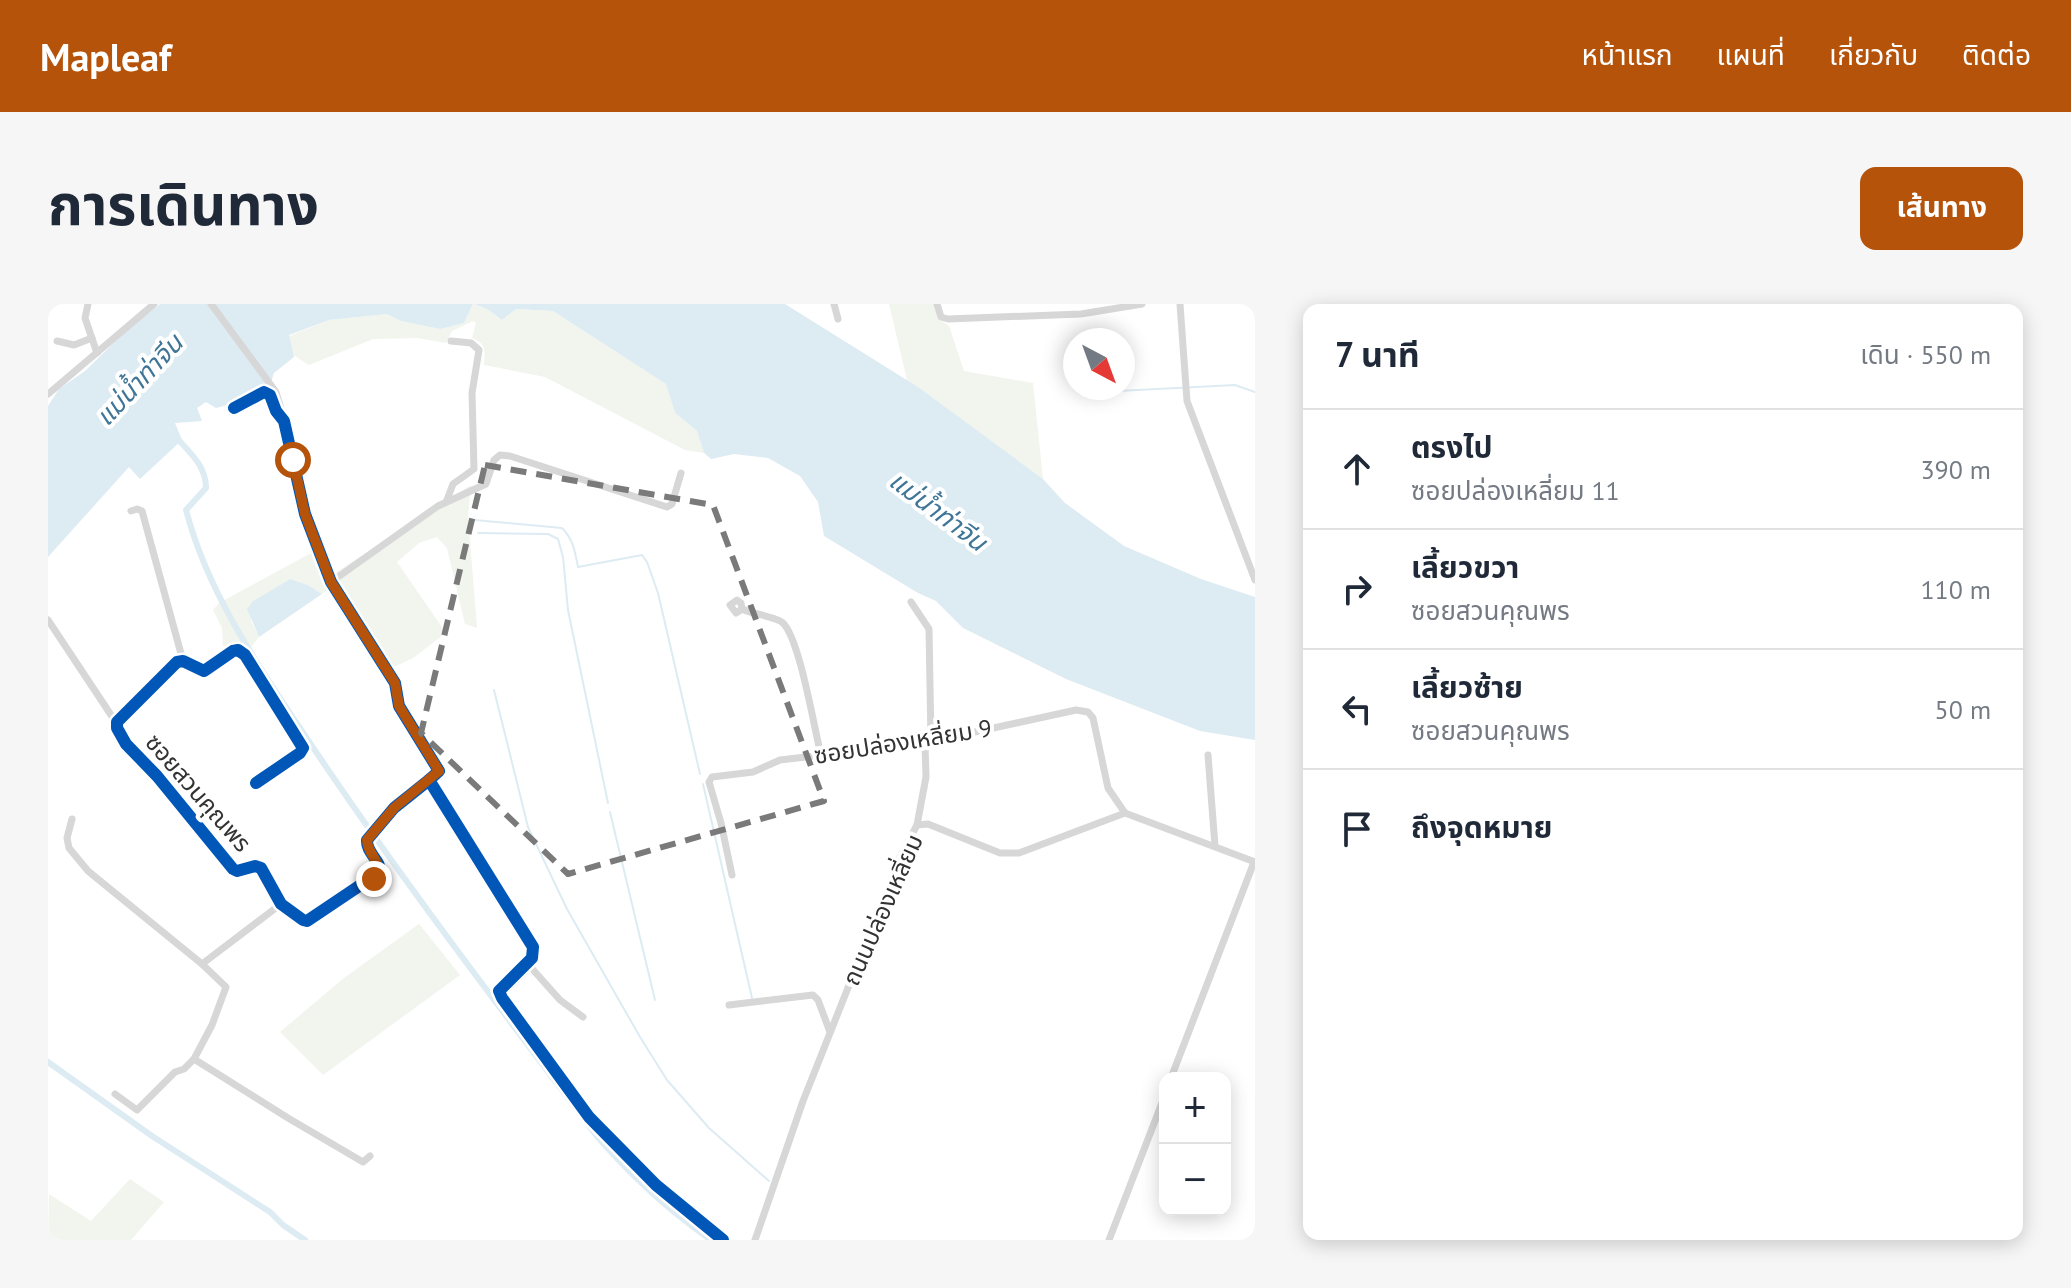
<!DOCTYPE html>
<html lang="th">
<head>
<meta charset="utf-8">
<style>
  body { margin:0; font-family:"PT Sans","Noto Sans Thai",sans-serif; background:#f6f6f7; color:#1f2937 }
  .controls { position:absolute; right:24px; bottom:24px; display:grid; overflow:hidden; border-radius:16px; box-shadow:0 4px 20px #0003 }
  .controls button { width:72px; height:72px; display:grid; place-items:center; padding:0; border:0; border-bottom:2px solid #e0e1e3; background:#fff; color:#1f2937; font:40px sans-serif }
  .compass { position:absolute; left:1015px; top:24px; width:72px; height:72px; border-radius:50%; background:#fff; box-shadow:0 4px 20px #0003; rotate:139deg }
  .stop { position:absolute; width:24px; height:24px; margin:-18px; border:6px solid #b45309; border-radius:50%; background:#fff }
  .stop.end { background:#b45309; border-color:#fff; box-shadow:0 2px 8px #0008 }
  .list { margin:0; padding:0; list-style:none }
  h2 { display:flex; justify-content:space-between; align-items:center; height:104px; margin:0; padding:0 32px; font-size:34px }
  h2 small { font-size:26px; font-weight:400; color:#747a83 }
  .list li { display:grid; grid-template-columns:52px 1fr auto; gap:24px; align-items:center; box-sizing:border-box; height:120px; padding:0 32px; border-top:2px solid #e0e1e3 }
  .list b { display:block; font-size:30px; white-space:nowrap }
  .list p { margin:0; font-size:26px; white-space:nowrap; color:#747a83 }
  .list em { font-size:26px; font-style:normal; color:#747a83 }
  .icon { flex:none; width:44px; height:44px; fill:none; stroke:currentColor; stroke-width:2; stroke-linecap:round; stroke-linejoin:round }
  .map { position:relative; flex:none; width:1207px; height:936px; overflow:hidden; border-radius:16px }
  header { display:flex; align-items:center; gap:48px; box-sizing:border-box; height:112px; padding:0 40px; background:#b45309; color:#fff }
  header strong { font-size:38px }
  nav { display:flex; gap:44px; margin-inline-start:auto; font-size:28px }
  .intro { display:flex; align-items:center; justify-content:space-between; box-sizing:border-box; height:192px; padding:0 48px }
  h1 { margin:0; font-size:56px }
  .button { padding:20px 36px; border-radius:16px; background:#b45309; color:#fff; font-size:28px; font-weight:700 }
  main { display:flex; gap:48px; padding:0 48px }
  aside { flex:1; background:#fff; border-radius:16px; box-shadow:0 4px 20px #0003 }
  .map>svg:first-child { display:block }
</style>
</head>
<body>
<header>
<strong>Mapleaf</strong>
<nav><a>หน้าแรก</a><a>แผนที่</a><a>เกี่ยวกับ</a><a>ติดต่อ</a></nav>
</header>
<div class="intro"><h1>การเดินทาง</h1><a class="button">เส้นทาง</a></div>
<main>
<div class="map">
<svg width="1207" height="936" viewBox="0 0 1207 936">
  <rect width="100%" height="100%" fill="#fff"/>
  <!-- green -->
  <g fill="#f1f5ed">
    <path d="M425 0 439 5 454 16 468 5 505 7 618 80 627 109 649 127 656 149 637 146 497 73 436 61C437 47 439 40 424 34L428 19 425 17 404 27 398 39 370 34 325 35 261 61 245 51 241 32 281 16 339 10 353 17 392 25 416 19Z"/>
    <path d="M841 0H887L891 15 901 22 916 67 985 79 995 175 859 76Z"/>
    <path d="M423 181 420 212 429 324 417 320 399 244 389 233 371 239 349 258 398 329 365 354 344 364 284 271Z"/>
    <path d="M265 248 281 285 274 290 260 281 242 275 205 297 203 317 211 333 203 343 175 342 174 324 165 306 171 299Z"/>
    <path d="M371 620 412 671 275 771 232 728 296 674Z"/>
    <path d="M82 875 116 898 83 936H0L1 890 43 917Z"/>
  </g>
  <!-- water -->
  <g fill="#ddebf3">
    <path d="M112 0H425L416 19 392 25 353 17 339 10 281 16 241 31 246 53 226 69 222 81 183 100 168 104 158 98 149 104 154 117 127 119 134 136 92 175 81 163 0 253V102L11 85 37 67 80 25Z"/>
    <path d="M426 0H737L870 83 995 175 1017 199 1076 242 1153 275 1207 293V436L1152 427 1018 375 915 324 888 297 870 289 776 232 770 198 752 172 720 154 686 150 663 155 656 149 649 127 627 109 618 80 505 7 468 5 454 16 439 5Z"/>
    <path d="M242 275 260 281 274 290 211 333 199 305 205 297Z"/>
  </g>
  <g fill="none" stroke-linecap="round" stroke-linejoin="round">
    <!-- stream -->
    <g stroke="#ddebf3" stroke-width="2">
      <path d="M1070 87 1187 81 1207 88"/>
      <path d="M427 216 514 224C525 235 527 247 530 263L594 251 599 258 610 289 652 470"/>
      <path d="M430 229 500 230 510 235 515 253 520 306 560 499"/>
      <path d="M446 386 480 523 519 605 592 733 619 776 661 824 721 877"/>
      <path d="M655 480 704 694"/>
      <path d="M562 508 607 696"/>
    </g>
    <!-- canal -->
    <g stroke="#ddebf3" stroke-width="6">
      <path d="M127 132C141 148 158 161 158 184L138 206C161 294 216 370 266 445 355 577 452 704 548 831 583 872 619 905 663 936"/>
      <path d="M0 758 104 832 222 908 235 921 257 936"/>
    </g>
    <!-- street -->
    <g stroke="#d7d7d7" stroke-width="7">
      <path d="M40 0 37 14 49 49"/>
      <path d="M163 0 228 88 236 115"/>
      <path d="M786 0 790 15"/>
      <path d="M889 0 893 13 900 15 1033 10 1094 0"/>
      <path d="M1132 0 1139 97 1207 276"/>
      <path d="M9 37 26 41 44 34"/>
      <path d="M0 90 106 0"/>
      <path d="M186 104 216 88 222 91 228 107 236 117 257 210 283 278 347 379 351 402 391 467 381 476 485 643 484 654 451 687 454 694 541 813 608 881 675 936"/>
      <path d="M399 196 405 180 426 165 424 89 431 46 423 39 403 37"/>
      <path d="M83 207 89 205 94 207 135 357"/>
      <path d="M283 278 390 202 438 180 446 156 452 151 462 152 619 203 624 200 633 169"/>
      <path d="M863 298 881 325 883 438"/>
      <path d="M694 305 693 299 689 296 682 301 688 309 694 305C704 310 729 313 735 319 752 336 766 424 773 451"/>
      <path d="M0 316 69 420"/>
      <path d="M1160 451 1167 542"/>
      <path d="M208 479 252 449 255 444 197 351 190 346 185 347 156 367 135 357 129 358 69 418V424L78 440 109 472 185 565 189 567 207 562 213 564 233 600 255 616 259 617 332 568C333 556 318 549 319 536L346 504 381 476"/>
      <path d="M24 515 19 534 21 544 40 567 154 660 178 683 164 721 146 755 136 765 127 768 89 806 67 790"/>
      <path d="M869 521 878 473 877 439"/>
      <path d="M684 571 673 519 661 478 664 473 705 468 732 456 877 439 1028 406 1040 408 1045 414 1060 484 1077 509"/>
      <path d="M479 659 512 696 535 713"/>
      <path d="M154 660 233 600"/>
      <path d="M681 701 765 691 770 696 782 728"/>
      <path d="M146 755 240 814 315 858 322 852"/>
      <path d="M1123 774 1206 558"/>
      <path d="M707 936 755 797 852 553 869 521 880 520 952 549H971L1077 509 1207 558"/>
      <path d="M1061 936 1117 791"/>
    </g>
    <!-- cycleway casing -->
    <g stroke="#fff" stroke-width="17">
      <g id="cycleway">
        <path d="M186 104 216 88 222 91 228 107 236 117 257 210 283 278 347 379 351 402 391 467 381 476 485 643 484 654 451 687 454 694 541 813 608 881 675 936"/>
        <path d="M208 479 252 449 255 444 197 351 190 346 185 347 156 367 135 357 129 358 69 418V424L78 440 109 472 185 565 189 567 207 562 213 564 233 600 255 616 259 617 332 568C333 556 318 549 319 536L346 504 381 476"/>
      </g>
    </g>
    <!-- cycleway -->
    <use href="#cycleway" stroke="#0057b8" stroke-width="12"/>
  </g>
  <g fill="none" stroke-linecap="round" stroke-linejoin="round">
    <!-- route -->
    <path stroke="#b45309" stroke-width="10" d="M245 156 257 210 283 278 347 379 351 402 391 467 346 504 319 536C319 552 339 560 326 575"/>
  </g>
  <!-- marked area -->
  <path fill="none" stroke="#7a7a7a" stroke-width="6" stroke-dasharray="16 10" stroke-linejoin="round" d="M437 161 665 201 776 497 520 570 373 429Z"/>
  <g text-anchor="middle" stroke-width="8" stroke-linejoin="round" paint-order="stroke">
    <!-- street labels -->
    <g font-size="24" fill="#333" stroke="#fff">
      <text transform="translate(855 438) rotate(-9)" y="8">ซอยปล่องเหลี่ยม 9</text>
      <text transform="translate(150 489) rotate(49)" y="8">ซอยสวนคุณพร</text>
      <text transform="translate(835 606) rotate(-66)" y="8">ถนนปล่องเหลี่ยม</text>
    </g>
    <!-- water labels -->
    <g font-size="26" font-style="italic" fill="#3f7597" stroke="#fff">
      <text transform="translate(91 76) rotate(-47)" y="9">แม่น้ำท่าจีน</text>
      <text transform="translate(890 207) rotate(37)" y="9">แม่น้ำท่าจีน</text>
    </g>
  </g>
</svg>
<div class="controls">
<button>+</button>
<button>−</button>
</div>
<svg class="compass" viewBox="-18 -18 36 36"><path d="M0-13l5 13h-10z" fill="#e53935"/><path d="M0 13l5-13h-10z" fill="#747a83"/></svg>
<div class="stop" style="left:245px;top:156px"></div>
<div class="stop end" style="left:326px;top:575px"></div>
</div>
<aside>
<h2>7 นาที<small>เดิน · 550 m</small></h2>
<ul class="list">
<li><svg class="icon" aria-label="ahead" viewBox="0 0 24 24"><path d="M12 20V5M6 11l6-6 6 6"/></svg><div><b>ตรงไป</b><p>ซอยปล่องเหลี่ยม 11</p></div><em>390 m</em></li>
<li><svg class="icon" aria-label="right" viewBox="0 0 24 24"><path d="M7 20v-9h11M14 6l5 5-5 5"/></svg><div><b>เลี้ยวขวา</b><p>ซอยสวนคุณพร</p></div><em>110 m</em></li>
<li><svg class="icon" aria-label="left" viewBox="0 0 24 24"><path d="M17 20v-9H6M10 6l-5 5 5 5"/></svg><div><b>เลี้ยวซ้าย</b><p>ซอยสวนคุณพร</p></div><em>50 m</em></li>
<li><svg class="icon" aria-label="arrive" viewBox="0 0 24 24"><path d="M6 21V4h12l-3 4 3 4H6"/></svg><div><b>ถึงจุดหมาย</b></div></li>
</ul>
</aside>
</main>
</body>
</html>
